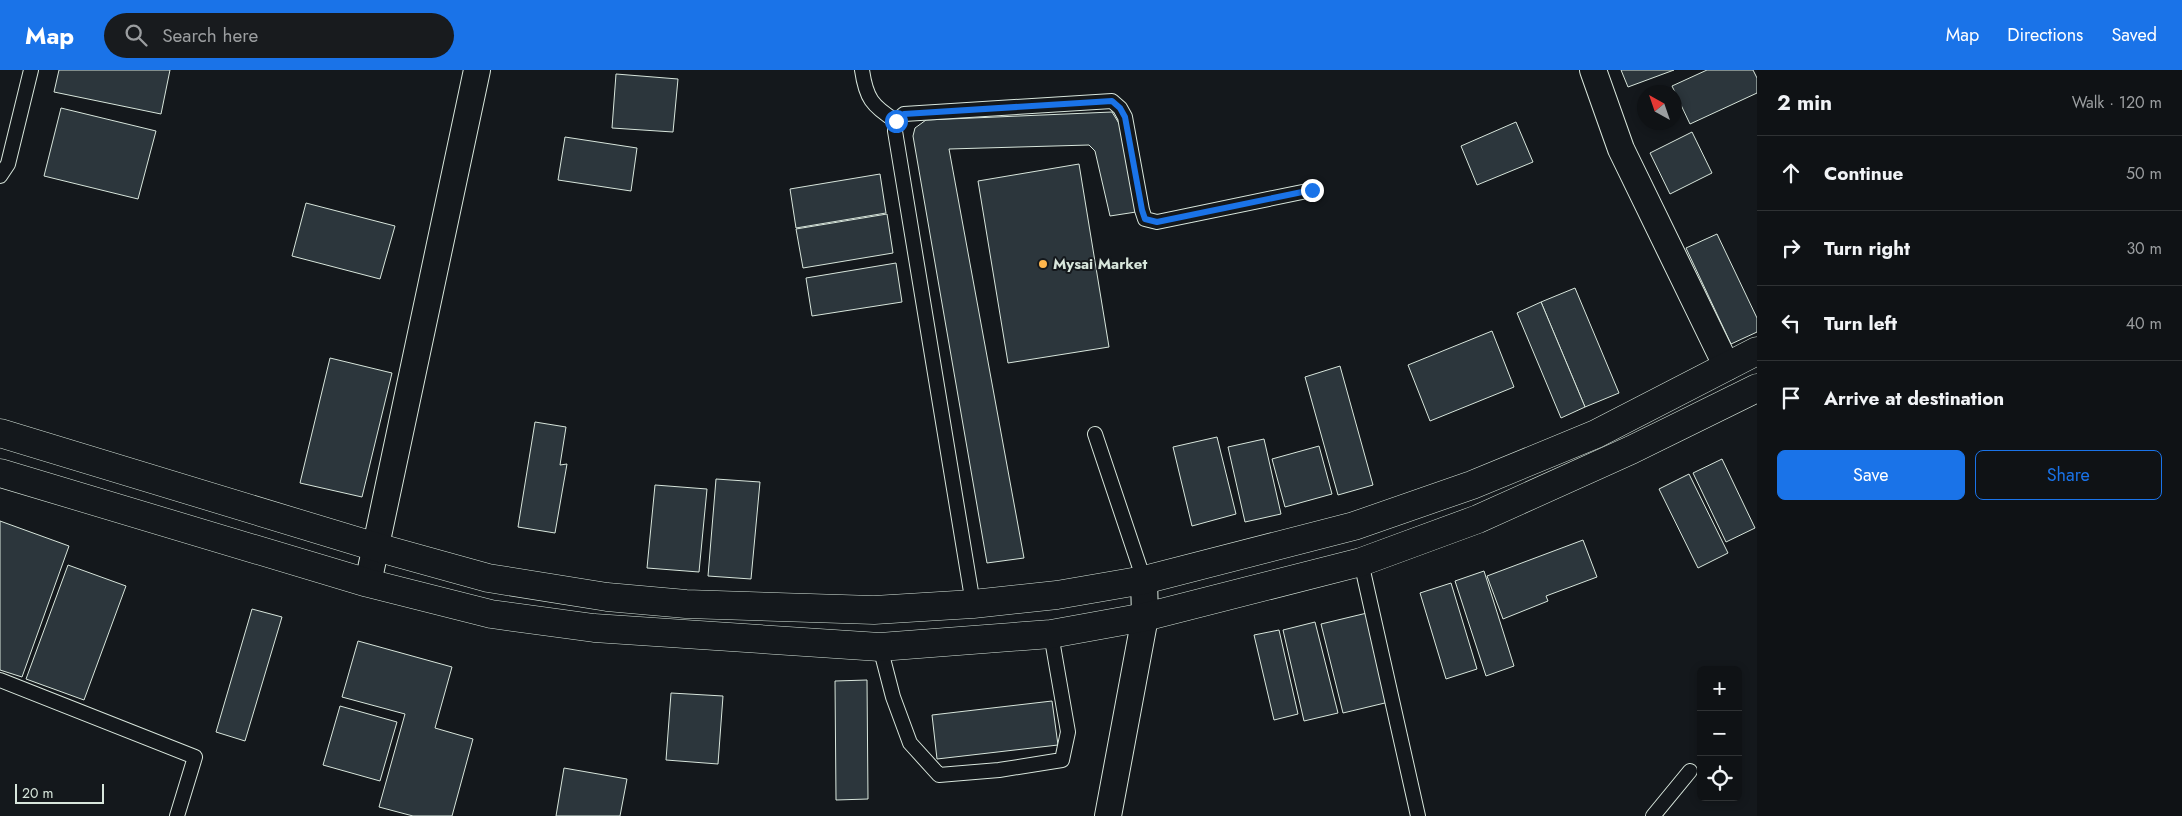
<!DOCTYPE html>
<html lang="en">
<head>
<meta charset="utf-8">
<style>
  body { margin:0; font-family:Jost,sans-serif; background:#181b1e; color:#f1f3f6 }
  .controls { position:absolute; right:15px; bottom:15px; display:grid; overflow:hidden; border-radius:8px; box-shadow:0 2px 8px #0003 }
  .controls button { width:45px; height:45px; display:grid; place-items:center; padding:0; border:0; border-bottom:1px solid #2f3234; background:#0f1215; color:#f1f3f6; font:25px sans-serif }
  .compass { position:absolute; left:1637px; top:15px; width:45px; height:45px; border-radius:50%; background:#0f1215; box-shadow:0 2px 8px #0003; rotate:320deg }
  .scale { position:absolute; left:15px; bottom:12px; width:89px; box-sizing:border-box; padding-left:5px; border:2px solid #d8e6dc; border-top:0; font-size:14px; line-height:18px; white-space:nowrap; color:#d8e6dc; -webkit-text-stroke:4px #14181c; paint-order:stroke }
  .stop { position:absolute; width:15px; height:15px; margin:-11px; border:4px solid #1a73e8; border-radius:50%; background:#fff }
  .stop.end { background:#1a73e8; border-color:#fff; box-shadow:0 1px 5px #0008 }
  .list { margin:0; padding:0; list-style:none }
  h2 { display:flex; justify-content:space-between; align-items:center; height:65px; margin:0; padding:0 20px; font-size:21px }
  h2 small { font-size:16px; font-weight:400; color:#9b9ea0 }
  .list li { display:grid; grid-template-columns:32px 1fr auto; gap:15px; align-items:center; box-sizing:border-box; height:75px; padding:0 20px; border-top:1px solid #2f3234 }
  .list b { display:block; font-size:19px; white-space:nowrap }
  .list em { font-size:16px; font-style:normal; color:#9b9ea0 }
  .actions { display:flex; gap:10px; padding:15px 20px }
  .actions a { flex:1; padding:11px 0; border:1px solid #1a73e8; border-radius:8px; text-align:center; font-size:18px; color:#1a73e8 }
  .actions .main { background:#1a73e8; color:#fff }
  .icon { flex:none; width:28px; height:28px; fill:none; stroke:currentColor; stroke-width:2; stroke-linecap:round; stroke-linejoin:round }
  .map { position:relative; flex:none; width:1757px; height:746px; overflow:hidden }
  header { display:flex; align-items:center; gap:30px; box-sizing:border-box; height:70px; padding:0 25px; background:#1a73e8; color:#fff }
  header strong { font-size:24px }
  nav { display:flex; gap:28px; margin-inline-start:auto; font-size:18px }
  .search { width:350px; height:45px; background:#181b1e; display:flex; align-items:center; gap:12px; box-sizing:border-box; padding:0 18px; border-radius:28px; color:#9b9ea0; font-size:19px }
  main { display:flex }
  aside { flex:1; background:#0f1215 }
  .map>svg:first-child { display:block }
</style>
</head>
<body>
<header>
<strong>Map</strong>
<div class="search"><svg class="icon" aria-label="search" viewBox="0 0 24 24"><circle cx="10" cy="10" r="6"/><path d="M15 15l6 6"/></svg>Search here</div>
<nav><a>Map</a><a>Directions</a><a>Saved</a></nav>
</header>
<main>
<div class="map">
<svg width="1757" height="746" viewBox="0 0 1757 746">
  <rect width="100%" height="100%" fill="#14181c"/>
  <!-- building -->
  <g fill="#2c363c" stroke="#d8e6dc">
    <path d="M59 0H170L161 44 54 22Z"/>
    <path d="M1621 0H1674L1628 17Z"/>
    <path d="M1707 0H1753L1757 8V23L1690 54 1672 16Z"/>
    <path d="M616 4 678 9 673 62 612 58Z"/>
    <path d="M61 38 156 61 138 129 44 106Z"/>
    <path d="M1112 42 1120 55 1136 142 1110 146 1095 81 1089 75 949 79 1024 488 987 493 913 66 915 58 926 50Z"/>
    <path d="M1516 52 1533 92 1477 115 1461 76Z"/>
    <path d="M1692 62 1712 103 1670 124 1650 83Z"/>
    <path d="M565 67 637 78 631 121 558 110Z"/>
    <path d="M1079 94 1109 277 1008 293 978 111Z"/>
    <path d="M880 104 886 143 796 158 790 119Z"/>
    <path d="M306 133 395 156 380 209 292 186Z"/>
    <path d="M887 144 893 183 803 198 796 159Z"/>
    <path d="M1717 164 1757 248V262L1731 274 1686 178Z"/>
    <path d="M896 193 902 232 812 246 806 208Z"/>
    <path d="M1575 218 1619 323 1585 337 1541 232Z"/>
    <path d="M1541 232 1585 337 1561 348 1517 243Z"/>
    <path d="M1492 261 1514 317 1430 351 1408 295Z"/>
    <path d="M330 288 392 303 362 427 300 413Z"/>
    <path d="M1340 296 1373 415 1338 425 1305 307Z"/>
    <path d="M535 352 566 357 560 395 567 394 555 463 518 457Z"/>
    <path d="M1217 367 1236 444 1192 456 1173 377Z"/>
    <path d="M1264 369 1281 444 1245 452 1228 377Z"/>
    <path d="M1319 376 1332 424 1285 437 1272 389Z"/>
    <path d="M1722 389 1755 458 1726 472 1693 403Z"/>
    <path d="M1689 404 1728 483 1698 498 1659 419Z"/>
    <path d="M716 409 760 412 751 509 708 506Z"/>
    <path d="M655 415 707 419 699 502 647 498Z"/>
    <path d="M0 451 69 476 22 607 0 600Z"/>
    <path d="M1583 470 1597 507 1546 526 1548 531 1503 549 1487 506Z"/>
    <path d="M68 495 126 516 84 630 26 609Z"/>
    <path d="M1484 501 1514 596 1486 606 1455 511Z"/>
    <path d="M1451 513 1477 599 1446 609 1420 523Z"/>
    <path d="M252 539 282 547 245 671 216 662Z"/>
    <path d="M1367 543 1389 632 1343 643 1321 554Z"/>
    <path d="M1315 552 1338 643 1304 651 1283 560Z"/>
    <path d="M1279 560 1298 644 1274 650 1254 565Z"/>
    <path d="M358 571 452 597 435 658 473 669 452 746H413L379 737 405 644 342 627Z"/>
    <path d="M867 610 868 729 836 730 835 611Z"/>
    <path d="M671 623 723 626 718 694 666 690Z"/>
    <path d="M1052 631 1058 675 937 689 932 645Z"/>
    <path d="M340 636 397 652 380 711 323 695Z"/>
    <path d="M564 698 627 709 620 746H556Z"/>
  </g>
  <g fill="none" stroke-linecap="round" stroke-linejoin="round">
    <!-- service casing -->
    <g stroke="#d8e6dc" stroke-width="16">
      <g id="service">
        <path d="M862 0C866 28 872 36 896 51"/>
        <path d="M0 106 8 94 31 0"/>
        <path d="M1095 364 1144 510"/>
        <path d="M1361 492 1418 746"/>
        <path d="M973 534 895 61 896 51 904 44 1112 31 1120 38 1125 47 1142 140 1145 149 1157 152 1312 120"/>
        <path d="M880 577 893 627 910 673 939 705 999 700 1062 690 1068 662 1051 564"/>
        <path d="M0 610 195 687 177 746"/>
        <path d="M1653 746 1690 701"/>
      </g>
    </g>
    <!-- minor casing -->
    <g stroke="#d8e6dc" stroke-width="28">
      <g id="minor">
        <path d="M1593 0 1621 79 1727 297"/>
        <path d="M368 513 477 0"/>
        <path d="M1108 746 1145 547 1144 510"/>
      </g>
    </g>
    <!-- trunk casing -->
    <g stroke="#d8e6dc" stroke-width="29">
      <g id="trunk">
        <path d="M0 363 376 477 488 508 607 527 686 534 874 540 973 534 1057 525 1144 510 1354 456 1472 415 1596 364 1757 281"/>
        <path d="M0 403 368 513 491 544 594 558 880 577 1051 564 1145 547 1361 492 1478 449 1631 380 1757 318"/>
      </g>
    </g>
    <!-- service -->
    <use href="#service" stroke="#14181c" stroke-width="14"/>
    <!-- minor -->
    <use href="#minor" stroke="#14181c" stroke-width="26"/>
    <!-- trunk -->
    <use href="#trunk" stroke="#14181c" stroke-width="28"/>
  </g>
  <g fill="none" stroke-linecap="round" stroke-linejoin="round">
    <!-- route -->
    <path stroke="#1a73e8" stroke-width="6" d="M896 51 904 44 1112 31 1120 38 1125 47 1142 140 1145 149 1157 152 1312 120"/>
  </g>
  <!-- markers -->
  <circle fill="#ffb74d" stroke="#14181c" stroke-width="2" cx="1043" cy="194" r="5"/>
  <g text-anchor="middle" stroke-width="4" stroke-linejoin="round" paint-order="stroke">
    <!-- poi labels -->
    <g font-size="15" font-weight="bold" fill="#d8e6dc" stroke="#14181c" text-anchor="start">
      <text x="1053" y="199">Mysai Market</text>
    </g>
  </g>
</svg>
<div class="controls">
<button>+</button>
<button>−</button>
<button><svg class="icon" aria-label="locate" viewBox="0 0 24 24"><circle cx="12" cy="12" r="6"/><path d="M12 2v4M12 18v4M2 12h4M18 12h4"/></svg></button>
</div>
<svg class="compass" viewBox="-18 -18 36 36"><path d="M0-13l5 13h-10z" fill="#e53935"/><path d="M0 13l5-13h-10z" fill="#9b9ea0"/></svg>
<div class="scale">20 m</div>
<div class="stop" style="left:896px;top:51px"></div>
<div class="stop end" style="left:1312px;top:120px"></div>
</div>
<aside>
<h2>2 min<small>Walk · 120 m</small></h2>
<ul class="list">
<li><svg class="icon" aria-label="ahead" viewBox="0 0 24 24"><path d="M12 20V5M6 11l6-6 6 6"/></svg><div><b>Continue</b></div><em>50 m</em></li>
<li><svg class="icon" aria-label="right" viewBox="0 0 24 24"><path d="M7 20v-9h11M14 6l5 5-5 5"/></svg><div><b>Turn right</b></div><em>30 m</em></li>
<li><svg class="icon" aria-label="left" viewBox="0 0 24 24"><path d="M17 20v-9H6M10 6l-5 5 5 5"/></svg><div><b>Turn left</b></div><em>40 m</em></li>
<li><svg class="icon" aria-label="arrive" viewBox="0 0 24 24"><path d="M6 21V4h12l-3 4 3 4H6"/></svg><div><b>Arrive at destination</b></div></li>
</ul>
<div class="actions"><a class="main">Save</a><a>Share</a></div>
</aside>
</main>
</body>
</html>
